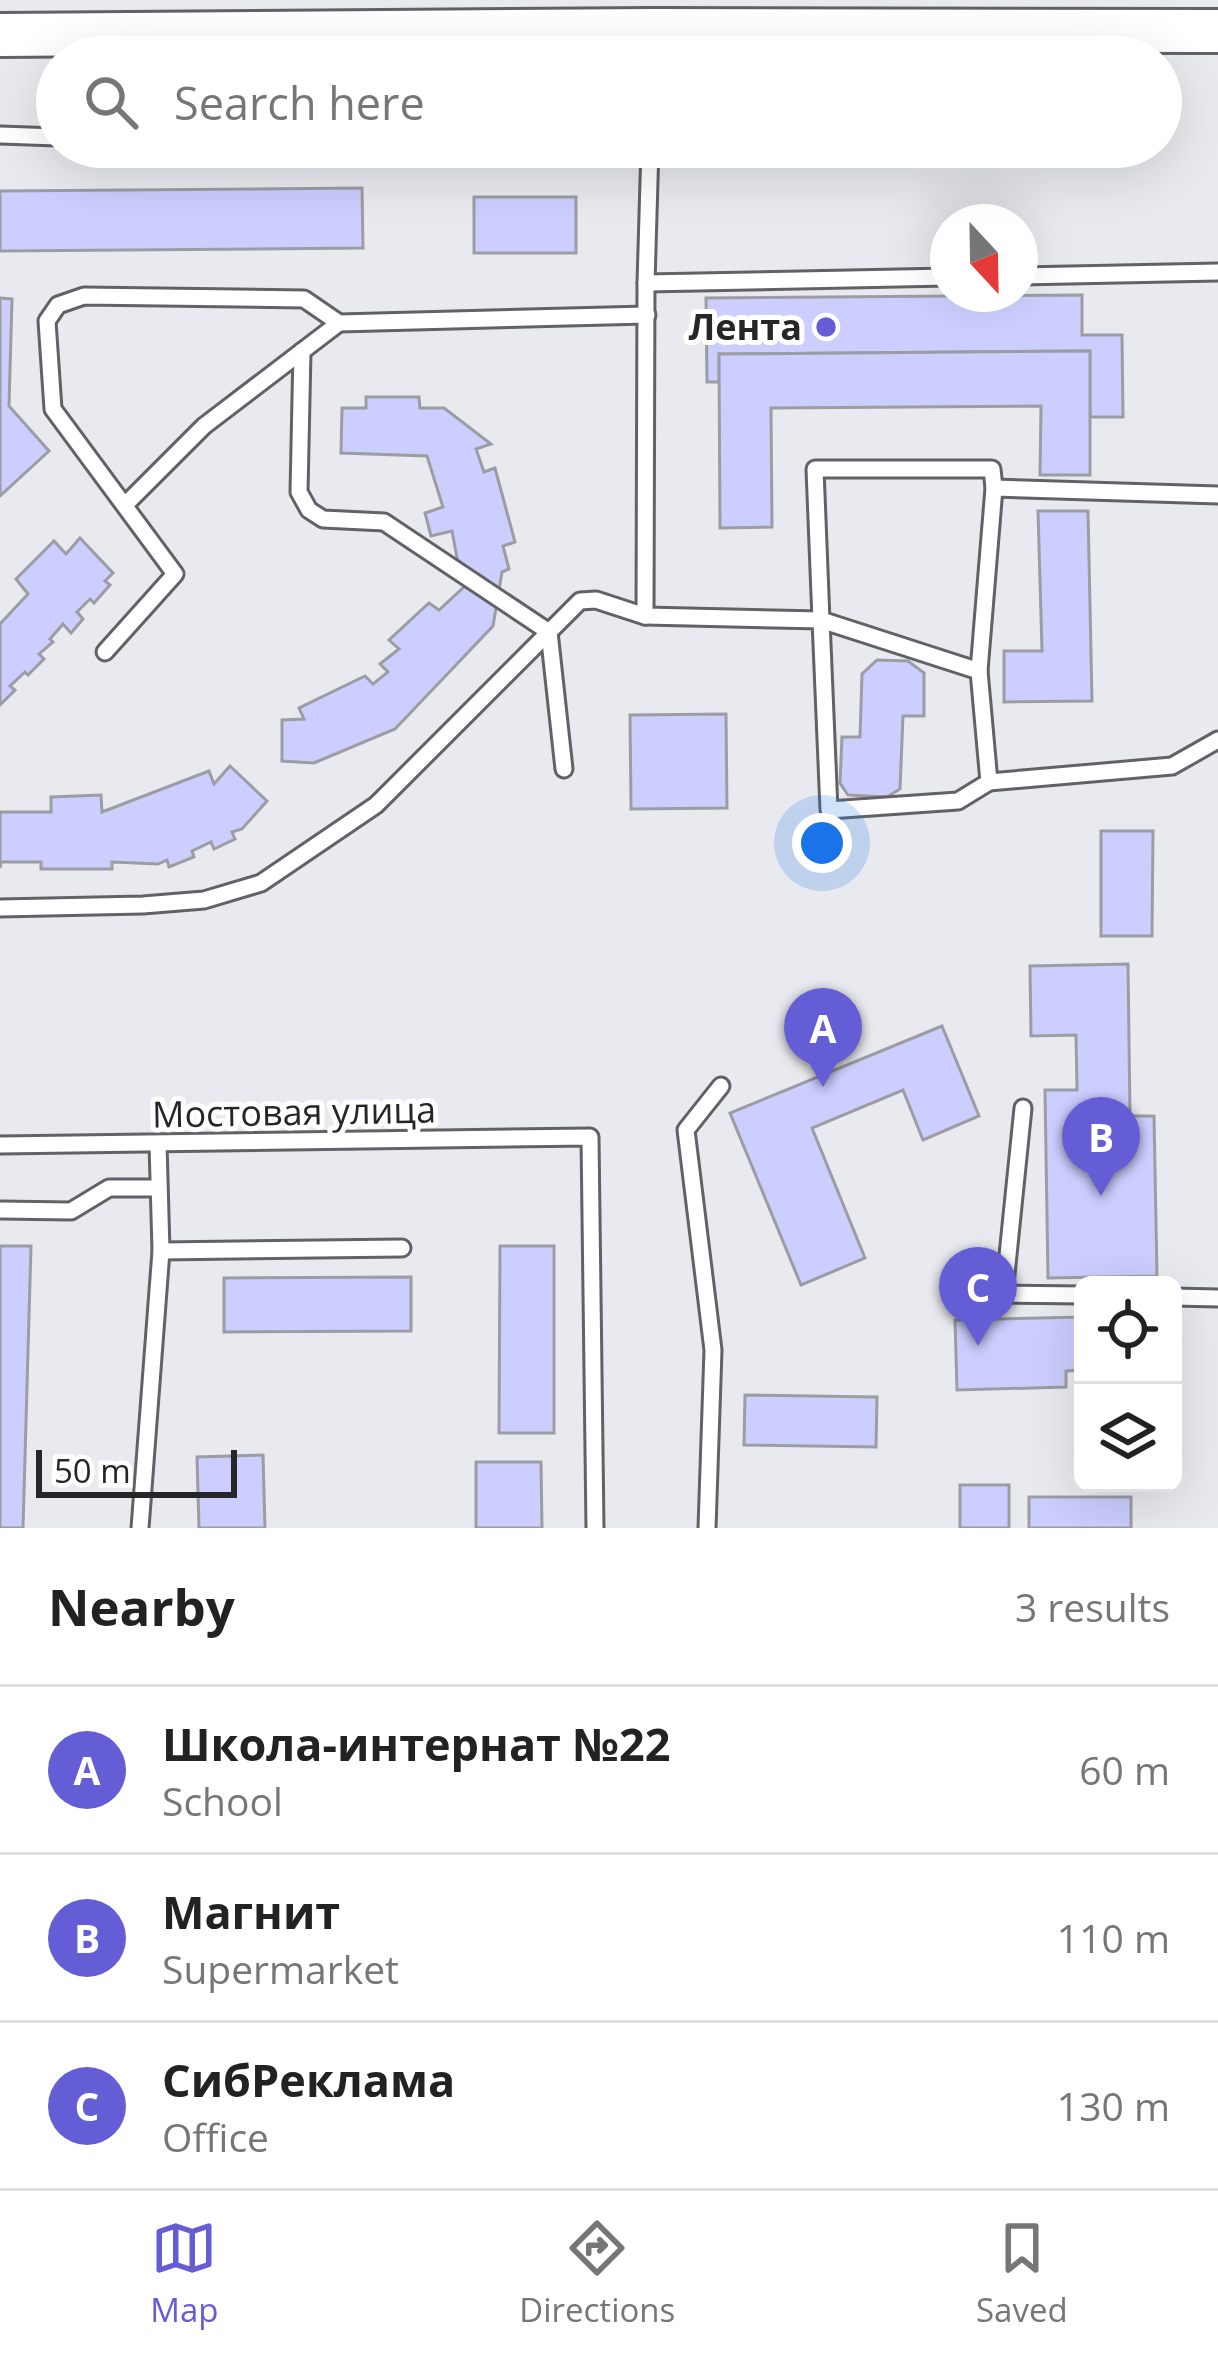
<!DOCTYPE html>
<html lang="en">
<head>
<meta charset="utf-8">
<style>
  body { margin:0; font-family:"Open Sans",sans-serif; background:#f6f6f6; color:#222 }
  .controls { position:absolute; right:36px; bottom:36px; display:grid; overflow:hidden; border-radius:18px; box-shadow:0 12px 48px #0002 }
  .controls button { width:108px; height:108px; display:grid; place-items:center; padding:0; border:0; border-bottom:3px solid #e0e0e0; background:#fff; color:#222; font:60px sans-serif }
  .compass { position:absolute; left:930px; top:204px; width:108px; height:108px; border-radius:50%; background:#fff; box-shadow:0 12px 48px #0002; rotate:158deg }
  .scale { position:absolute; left:36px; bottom:30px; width:201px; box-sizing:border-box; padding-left:12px; border:6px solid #262628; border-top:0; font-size:33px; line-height:42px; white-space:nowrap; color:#262628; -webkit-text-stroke:9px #fff; paint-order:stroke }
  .you { position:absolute; left:822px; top:843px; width:42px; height:42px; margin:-30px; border:9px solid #fff; border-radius:50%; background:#1a73e8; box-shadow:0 0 0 18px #1a73e833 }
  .badge { display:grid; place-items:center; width:78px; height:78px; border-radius:50%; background:#645dd6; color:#fff; font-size:39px; font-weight:700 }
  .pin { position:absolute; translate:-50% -99px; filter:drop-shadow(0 3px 6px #0008) }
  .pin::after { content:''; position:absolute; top:63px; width:42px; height:36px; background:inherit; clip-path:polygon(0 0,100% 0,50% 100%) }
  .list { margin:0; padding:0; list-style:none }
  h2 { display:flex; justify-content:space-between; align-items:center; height:156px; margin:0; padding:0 48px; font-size:51px }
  h2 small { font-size:39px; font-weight:400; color:#767676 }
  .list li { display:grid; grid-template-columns:78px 1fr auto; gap:36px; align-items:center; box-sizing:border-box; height:168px; padding:0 48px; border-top:3px solid #e0e0e0 }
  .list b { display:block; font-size:45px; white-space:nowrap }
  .list p { margin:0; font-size:39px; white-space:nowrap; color:#767676 }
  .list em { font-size:39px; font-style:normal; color:#767676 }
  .icon { flex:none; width:66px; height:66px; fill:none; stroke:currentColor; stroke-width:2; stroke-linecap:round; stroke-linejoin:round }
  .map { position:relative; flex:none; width:1218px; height:1528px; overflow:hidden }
  .search { position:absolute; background:#fff; box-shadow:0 12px 48px #0002; left:36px; right:36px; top:36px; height:132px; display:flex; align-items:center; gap:30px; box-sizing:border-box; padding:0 42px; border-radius:66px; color:#767676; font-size:45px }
  .sheet { height:660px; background:#fff }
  nav { display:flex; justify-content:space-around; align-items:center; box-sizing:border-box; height:168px; border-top:3px solid #e0e0e0; background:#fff; font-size:33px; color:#767676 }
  nav a { display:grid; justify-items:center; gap:6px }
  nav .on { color:#645dd6 }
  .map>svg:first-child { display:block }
</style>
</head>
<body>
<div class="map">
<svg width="1218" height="1528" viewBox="0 0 1218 1528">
  <rect width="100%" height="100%" fill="#e9eaef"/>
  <!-- building -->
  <g fill="#cbcefe" stroke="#9c9da2" stroke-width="3">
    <path d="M362 188 363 248 0 251V191Z"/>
    <rect x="474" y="197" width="102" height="56"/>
    <path d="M1082 295V335H1122L1123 417H1090V351L719 354V382H707L706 298Z"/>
    <path d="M0 298 12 299 9 406 49 451 0 496Z"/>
    <path d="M1090 351V475H1040L1041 406 771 408 772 527 720 528 719 354Z"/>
    <path d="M366 397H419L420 408H444L491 444 476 449 484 472 495 468 515 542 503 546 509 569 502 572 493 626 395 729 314 763 282 761V720L304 719 299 708 365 676 373 684 388 672 380 664 399 649 389 640 429 603 439 610 466 585 461 579 452 531 431 536 425 513 443 507 427 456 341 453 342 408H366Z"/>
    <path d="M1038 511H1088L1092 701 1004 702V651H1042Z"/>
    <path d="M80 538 113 573 105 581 110 585 94 603 90 599 77 612 83 619 71 633 63 624 50 639 53 642 39 654 44 659 28 675 25 672 10 686 15 690 0 705V624L28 594 16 579 54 541 66 554Z"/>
    <path d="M877 660 908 661 924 673V716H903L900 789 887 797 848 795 840 783 842 737H860L862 674Z"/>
    <path d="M726 714 727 808 631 809 630 715Z"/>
    <path d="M230 766 267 801 242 829 232 832 235 839 214 849 211 842 192 851 194 857 169 867 167 860 158 864 112 862V869H41V862H1L0 868V812H51V797L101 795 102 812 209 771 214 784Z"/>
    <path d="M1101 831H1153L1152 936H1101Z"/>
    <path d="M1128 964 1130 1116H1154L1157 1276 1048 1278 1045 1090H1077L1076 1035 1031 1036 1030 966Z"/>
    <path d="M942 1026 979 1116 923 1140 903 1090 812 1128 865 1258 801 1285 730 1113Z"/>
    <path d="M0 1246H31L23 1528H0Z"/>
    <path d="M500 1246H554V1433H499Z"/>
    <path d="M411 1277V1331L224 1332V1278Z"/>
    <path d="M1083 1317V1370L1066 1371V1387L957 1390 955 1320Z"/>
    <path d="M745 1395 877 1397 876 1447 744 1445Z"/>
    <path d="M263 1455 265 1528H199L197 1457Z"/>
    <path d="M476 1462H541L542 1528H476Z"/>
    <rect x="960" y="1485" width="49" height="43"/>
    <rect x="1029" y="1497" width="102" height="31"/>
  </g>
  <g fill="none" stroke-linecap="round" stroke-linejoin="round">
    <!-- lane casing -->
    <g stroke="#616166" stroke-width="21">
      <g id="lane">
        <path d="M0 135 57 137"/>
        <path d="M322 147 427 151V147"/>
        <path d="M650 147 646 283 645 616 821 620 829 810 958 801 989 782"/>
        <path d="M1020 276 1218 272"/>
        <path d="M646 283 948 277"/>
        <path d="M302 351 299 492 309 510 323 519 384 522 549 632 564 769"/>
        <path d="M815 469H992L994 488 979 671 821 620Z"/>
        <path d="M994 488 1218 495"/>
        <path d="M126 504 204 426 339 323"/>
        <path d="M105 652 175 574 53 409 47 321 58 305 84 296 304 299 339 323 647 315"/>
        <path d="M979 671 989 782 1172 766 1218 740"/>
        <path d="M0 908 143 905 204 900 261 883 376 805 580 601 596 600 645 616"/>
        <path d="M1023 1108 1004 1294 1083 1295"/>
        <path d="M0 1145 590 1137 595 1528"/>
        <path d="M0 1210 71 1211 109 1188H159"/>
        <path d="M161 1251 402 1248"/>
        <path d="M1173 1297 1218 1298"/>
        <path d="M140 1528 161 1251 158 1144"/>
        <path d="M707 1528 713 1350 686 1130 721 1086"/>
      </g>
    </g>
    <!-- secondary casing -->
    <g stroke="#616166" stroke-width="48">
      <path id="secondary" d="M0 35 653 30 1218 31"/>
    </g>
    <!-- lane -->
    <use href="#lane" stroke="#fff" stroke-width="15"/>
    <!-- secondary -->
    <use href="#secondary" stroke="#fff" stroke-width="42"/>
  </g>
  <!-- markers -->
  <circle fill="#645dd6" stroke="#fff" stroke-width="4.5" cx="826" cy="327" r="12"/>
  <g text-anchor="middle" stroke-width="10" stroke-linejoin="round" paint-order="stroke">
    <!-- poi labels -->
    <g font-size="36" font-weight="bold" fill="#262628" stroke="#fff" text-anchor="end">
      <text x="802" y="340">Лента</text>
    </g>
    <!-- street labels -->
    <g font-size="36" fill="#262628" stroke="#fff">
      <text transform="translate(294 1112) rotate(-1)" y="13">Мостовая улица</text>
    </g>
  </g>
</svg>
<div class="controls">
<button><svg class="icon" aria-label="locate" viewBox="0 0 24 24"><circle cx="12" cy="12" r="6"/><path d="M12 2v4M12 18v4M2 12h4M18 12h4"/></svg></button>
<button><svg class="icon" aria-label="layers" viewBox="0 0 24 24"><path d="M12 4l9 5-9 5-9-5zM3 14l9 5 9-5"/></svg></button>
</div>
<svg class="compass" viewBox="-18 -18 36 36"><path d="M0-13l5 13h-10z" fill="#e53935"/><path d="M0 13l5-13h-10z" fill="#767676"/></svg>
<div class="scale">50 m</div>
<div class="you"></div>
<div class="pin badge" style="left:823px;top:1087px">A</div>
<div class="pin badge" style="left:1101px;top:1196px">B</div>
<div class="pin badge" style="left:978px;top:1346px">C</div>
<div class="search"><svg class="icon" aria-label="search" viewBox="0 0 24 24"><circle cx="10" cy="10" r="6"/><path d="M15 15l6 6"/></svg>Search here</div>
</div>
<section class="sheet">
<h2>Nearby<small>3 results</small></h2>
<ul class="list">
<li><span class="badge">A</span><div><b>Школа-интернат №22</b><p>School</p></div><em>60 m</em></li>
<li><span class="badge">B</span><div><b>Магнит</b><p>Supermarket</p></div><em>110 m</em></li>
<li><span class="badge">C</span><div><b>СибРеклама</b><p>Office</p></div><em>130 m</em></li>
</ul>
</section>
<nav>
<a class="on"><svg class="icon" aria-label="map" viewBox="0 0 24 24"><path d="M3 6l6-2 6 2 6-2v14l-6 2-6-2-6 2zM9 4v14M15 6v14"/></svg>Map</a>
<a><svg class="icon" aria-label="directions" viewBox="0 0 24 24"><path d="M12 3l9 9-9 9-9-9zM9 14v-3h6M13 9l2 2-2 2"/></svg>Directions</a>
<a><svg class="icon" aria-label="saved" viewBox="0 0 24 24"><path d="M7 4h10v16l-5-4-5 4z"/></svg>Saved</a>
</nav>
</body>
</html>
